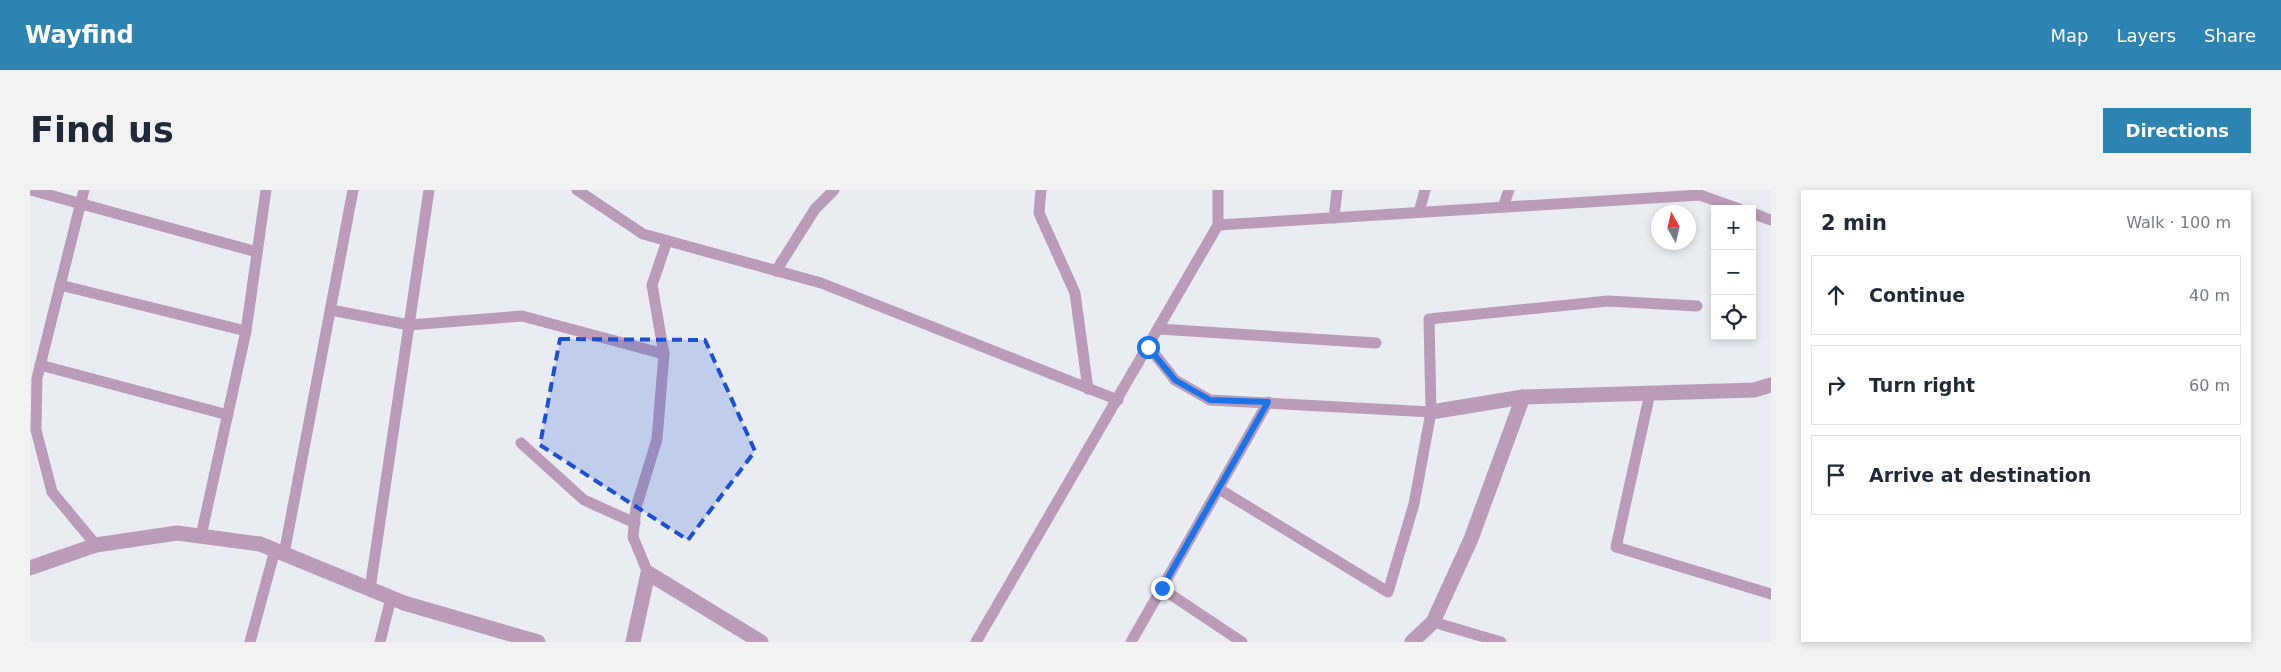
<!DOCTYPE html>
<html lang="en">
<head>
<meta charset="utf-8">
<style>
  body { margin:0; font-family:"DejaVu Sans",sans-serif; background:#f2f2f3; color:#1f2937 }
  .controls { position:absolute; right:15px; top:15px; display:grid; overflow:hidden; border-radius:0px; box-shadow:0 2px 8px #0003 }
  .controls button { width:45px; height:45px; display:grid; place-items:center; padding:0; border:0; border-bottom:1px solid #e0e1e3; background:#fff; color:#1f2937; font:25px sans-serif }
  .compass { position:absolute; left:1621px; top:15px; width:45px; height:45px; border-radius:50%; background:#fff; box-shadow:0 2px 8px #0003; rotate:352deg }
  .stop { position:absolute; width:15px; height:15px; margin:-11px; border:4px solid #1a73e8; border-radius:50%; background:#fff }
  .stop.end { background:#1a73e8; border-color:#fff; box-shadow:0 1px 5px #0008 }
  .list { margin:0; padding:0; list-style:none }
  h2 { display:flex; justify-content:space-between; align-items:center; height:65px; margin:0; padding:0 20px; font-size:21px }
  h2 small { font-size:16px; font-weight:400; color:#747a83 }
  .list li { display:grid; grid-template-columns:32px 1fr auto; gap:15px; align-items:center; box-sizing:border-box; height:80px; margin:0 10px 10px; padding:0 10px; border:1px solid #e0e1e3; border-radius:0px }
  .list b { display:block; font-size:19px; white-space:nowrap }
  .list em { font-size:16px; font-style:normal; color:#747a83 }
  .icon { flex:none; width:28px; height:28px; fill:none; stroke:currentColor; stroke-width:2; stroke-linecap:round; stroke-linejoin:round }
  .map { position:relative; flex:none; width:1741px; height:452px; overflow:hidden; border-radius:0px }
  header { display:flex; align-items:center; gap:30px; box-sizing:border-box; height:70px; padding:0 25px; background:#2d84b3; color:#fff }
  header strong { font-size:24px }
  nav { display:flex; gap:28px; margin-inline-start:auto; font-size:18px }
  .intro { display:flex; align-items:center; justify-content:space-between; box-sizing:border-box; height:120px; padding:0 30px }
  h1 { margin:0; font-size:35px }
  .button { padding:12px 22px; border-radius:0px; background:#2d84b3; color:#fff; font-size:18px; font-weight:700 }
  main { display:flex; gap:30px; padding:0 30px }
  aside { flex:1; background:#fff; border-radius:0px; box-shadow:0 2px 8px #0003 }
  .map>svg:first-child { display:block }
</style>
</head>
<body>
<header>
<strong>Wayfind</strong>
<nav><a>Map</a><a>Layers</a><a>Share</a></nav>
</header>
<div class="intro"><h1>Find us</h1><a class="button">Directions</a></div>
<main>
<div class="map">
<svg width="1741" height="452" viewBox="0 0 1741 452">
  <rect width="100%" height="100%" fill="#e9edf1"/>
  <g fill="none" stroke-linecap="round" stroke-linejoin="round">
    <!-- lane -->
    <g stroke="#bb9cb8" stroke-width="11">
      <path d="M1 0 227 62"/>
      <path d="M54 0 7 188 6 240 22 302 66 355"/>
      <path d="M547 0 613 44 791 93 1088 210"/>
      <path d="M1011 0 1009 23 1045 103 1058 199"/>
      <path d="M1473 17 1479 0"/>
      <path d="M1389 22 1395 0"/>
      <path d="M1722 23 1741 30"/>
      <path d="M1304 28 1307 0"/>
      <path d="M1188 35 1670 5 1709 19"/>
      <path d="M746 81 785 19 804 0"/>
      <path d="M30 95 216 141"/>
      <path d="M301 120 379 135 492 126 634 164"/>
      <path d="M1129 139 1346 153"/>
      <path d="M1119 157 1145 190 1180 210 1401 222 1384 314 1358 402 1189 299"/>
      <path d="M10 175 198 225"/>
      <path d="M1620 203 1586 357 1741 404"/>
      <path d="M1401 222 1399 129 1578 111 1667 116"/>
      <path d="M491 253 554 310 605 333"/>
      <path d="M171 346 216 141 236 0"/>
      <path d="M254 364 323 0"/>
      <path d="M618 383 603 347 606 318 627 249 634 164 622 95 637 51"/>
      <path d="M1131 398 1212 452"/>
      <path d="M340 399 399 0"/>
      <path d="M1403 432 1471 452"/>
      <path d="M220 452 245 360"/>
      <path d="M350 452 361 408"/>
      <path d="M946 452 1188 35V0"/>
      <path d="M1101 452 1238 212"/>
    </g>
    <!-- street -->
    <g stroke="#bb9cb8" stroke-width="15">
      <path d="M1401 222 1493 207"/>
      <path d="M0 378 66 355 147 343 230 354 374 413 508 452"/>
      <path d="M603 452 618 383 731 452"/>
      <path d="M1382 452 1403 432 1441 349 1493 207 1724 200 1741 195"/>
    </g>
  </g>
  <g fill="none" stroke-linecap="round" stroke-linejoin="round">
    <!-- route -->
    <path stroke="#1a73e8" stroke-width="6" d="M1118 157 1145 190 1180 210 1238 212 1132 398"/>
  </g>
  <!-- marked area -->
  <path fill="#1d4ed8" fill-opacity="0.2" stroke="#1d4ed8" stroke-width="4" stroke-dasharray="10 6" stroke-linejoin="round" d="M530 149 675 150 725 261 658 350 510 255Z"/>
</svg>
<div class="controls">
<button>+</button>
<button>−</button>
<button><svg class="icon" aria-label="locate" viewBox="0 0 24 24"><circle cx="12" cy="12" r="6"/><path d="M12 2v4M12 18v4M2 12h4M18 12h4"/></svg></button>
</div>
<svg class="compass" viewBox="-18 -18 36 36"><path d="M0-13l5 13h-10z" fill="#e53935"/><path d="M0 13l5-13h-10z" fill="#747a83"/></svg>
<div class="stop" style="left:1118px;top:157px"></div>
<div class="stop end" style="left:1132px;top:398px"></div>
</div>
<aside>
<h2>2 min<small>Walk · 100 m</small></h2>
<ul class="list">
<li><svg class="icon" aria-label="ahead" viewBox="0 0 24 24"><path d="M12 20V5M6 11l6-6 6 6"/></svg><div><b>Continue</b></div><em>40 m</em></li>
<li><svg class="icon" aria-label="right" viewBox="0 0 24 24"><path d="M7 20v-9h11M14 6l5 5-5 5"/></svg><div><b>Turn right</b></div><em>60 m</em></li>
<li><svg class="icon" aria-label="arrive" viewBox="0 0 24 24"><path d="M6 21V4h12l-3 4 3 4H6"/></svg><div><b>Arrive at destination</b></div></li>
</ul>
</aside>
</main>
</body>
</html>
